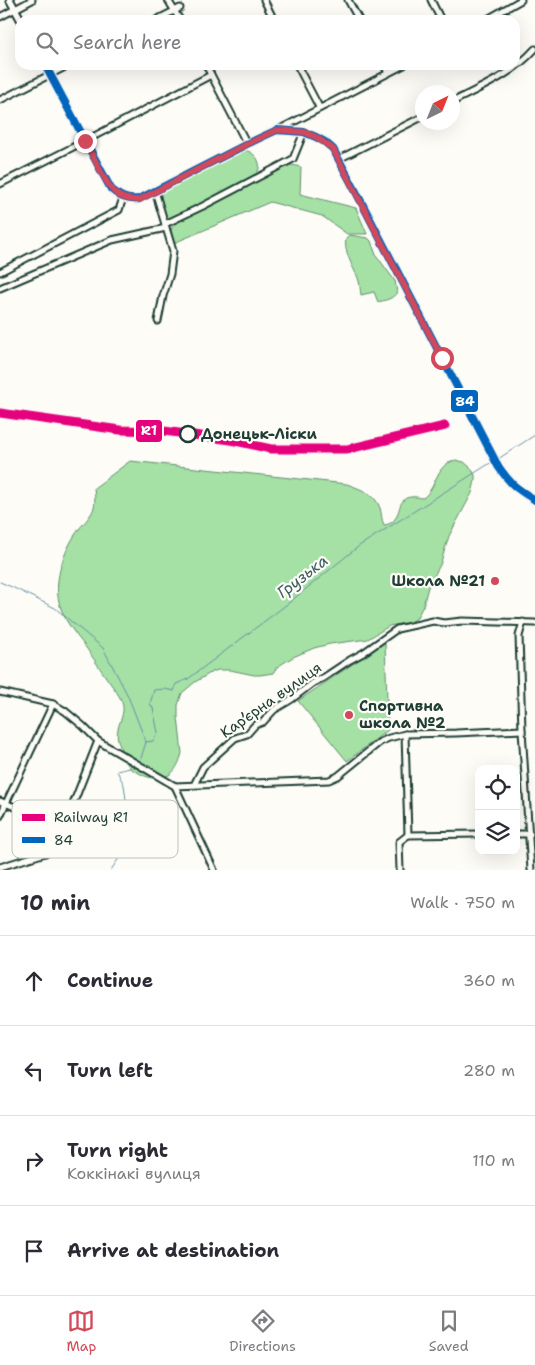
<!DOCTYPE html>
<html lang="en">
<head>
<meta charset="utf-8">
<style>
  body { margin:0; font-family:"Shantell Sans",sans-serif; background:#f7f7f7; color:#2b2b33 }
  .controls { position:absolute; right:15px; bottom:15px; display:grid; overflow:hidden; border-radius:10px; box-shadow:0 5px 20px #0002 }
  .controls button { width:45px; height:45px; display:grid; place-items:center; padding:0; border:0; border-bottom:1px solid #e1e1e2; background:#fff; color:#2b2b33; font:25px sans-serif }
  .compass { position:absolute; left:415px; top:85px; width:45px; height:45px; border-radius:50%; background:#fff; box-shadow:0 5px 20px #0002; rotate:43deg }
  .stop { position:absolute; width:15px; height:15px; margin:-11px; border:4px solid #d1495b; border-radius:50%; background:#fff }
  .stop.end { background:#d1495b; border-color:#fff; box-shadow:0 1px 5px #0008 }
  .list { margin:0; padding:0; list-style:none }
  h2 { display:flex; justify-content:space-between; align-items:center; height:65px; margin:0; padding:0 20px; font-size:21px }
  h2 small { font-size:16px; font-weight:400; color:#7c7c81 }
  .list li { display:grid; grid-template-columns:32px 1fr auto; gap:15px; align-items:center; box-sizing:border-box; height:90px; padding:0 20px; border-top:1px solid #e1e1e2 }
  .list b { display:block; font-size:19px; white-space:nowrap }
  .list p { margin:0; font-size:16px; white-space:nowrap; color:#7c7c81 }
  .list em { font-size:16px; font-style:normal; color:#7c7c81 }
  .icon { flex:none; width:28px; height:28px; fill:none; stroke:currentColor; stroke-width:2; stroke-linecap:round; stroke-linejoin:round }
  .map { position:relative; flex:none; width:535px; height:870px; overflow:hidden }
  .search { position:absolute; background:#fff; box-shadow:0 5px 20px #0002; left:15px; right:15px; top:15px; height:55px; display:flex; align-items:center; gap:12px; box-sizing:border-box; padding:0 18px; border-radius:15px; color:#7c7c81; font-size:19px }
  .sheet { height:425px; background:#fff }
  nav { display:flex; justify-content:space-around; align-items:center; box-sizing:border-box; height:70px; border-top:1px solid #e1e1e2; background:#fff; font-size:14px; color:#7c7c81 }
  nav a { display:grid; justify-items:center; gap:2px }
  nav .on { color:#d1495b }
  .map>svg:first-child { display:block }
</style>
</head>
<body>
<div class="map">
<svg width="535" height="870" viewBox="0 0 535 870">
  <rect width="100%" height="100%" fill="#fdfcf7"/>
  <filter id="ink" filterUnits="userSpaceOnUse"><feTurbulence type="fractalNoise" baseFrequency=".02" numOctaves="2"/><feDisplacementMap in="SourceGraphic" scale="10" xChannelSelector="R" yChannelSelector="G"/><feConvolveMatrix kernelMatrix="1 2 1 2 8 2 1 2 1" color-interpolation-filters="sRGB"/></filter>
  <g filter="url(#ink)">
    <!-- green -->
    <g fill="#a5e0a5" stroke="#628e6c">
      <path d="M242 150C254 150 265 164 256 174L177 216 169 218 164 215 160 200 162 192Z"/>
      <path d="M292 165 301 167 300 194 356 208 367 234H347L322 216 270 202 174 243C171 234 169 229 176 221L286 166Z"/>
      <path d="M349 235 368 238 371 241 376 255 395 281 397 292C393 299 386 300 378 302L374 292 361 295C360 289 360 283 358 278 353 267 343 250 346 238Z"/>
      <path d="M456 460 464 462 471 468 475 475V481L472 493 449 536 440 565 428 587 423 606 416 619 410 622 389 626 368 639 330 644 314 648 293 657 277 667 273 673 260 675H254L230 670H218L212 672 195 682 182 693 178 705V717L182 753C180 761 176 771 169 775 157 781 147 778 137 772 135 771 132 770 130 768 127 765 119 745 118 740 115 729 122 721 123 711 124 702 118 694 113 687 104 675 96 662 87 649 75 633 61 618 58 597 55 574 66 547 79 529 83 524 88 519 91 514 96 507 95 496 94 488L130 461 347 484C360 489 375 493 380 508 382 514 381 519 384 525 404 523 394 498 411 497 415 496 420 498 423 498 438 487 434 465 456 460Z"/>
      <path d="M385 642 388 730 347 761 298 701Z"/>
    </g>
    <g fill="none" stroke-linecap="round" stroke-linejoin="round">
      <!-- stream -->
      <g stroke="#6591a5" stroke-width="1">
        <path d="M498 459 535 435"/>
        <path d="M0 582 14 588 55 608 103 648 128 696 146 742"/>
        <path d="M141 758 146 742 153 741 158 733 153 708 150 704 154 690 165 689 174 691 176 684 188 679 286 605 359 546 492 462"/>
        <path d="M111 870 123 852 129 822 124 785 117 771 130 768"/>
      </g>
      <!-- minor casing -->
      <g stroke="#1f3d34" stroke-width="9">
        <g id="minor">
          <path d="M168 0 180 20"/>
          <path d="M264 0 274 20"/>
          <path d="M348 0 359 20"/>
          <path d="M431 0 441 20"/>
          <path d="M0 17 32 0"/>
          <path d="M156 20 180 8"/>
          <path d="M486 20 521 0"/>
          <path d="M206 65 247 144"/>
          <path d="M297 65 319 107"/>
          <path d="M384 65 388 73"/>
          <path d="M0 100 69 65"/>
          <path d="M452 102C482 87 513 74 535 49"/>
          <path d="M278 130 404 65"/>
          <path d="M339 159 422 117"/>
          <path d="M0 184 85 141 211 75"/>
          <path d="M155 191 173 251 170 274 163 296 158 321"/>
          <path d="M165 224 203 206 293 159 304 132"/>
          <path d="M0 272 119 210 123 198"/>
          <path d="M0 288 112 240 166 228"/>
          <path d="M523 622 519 636 522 730 531 870"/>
          <path d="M0 692 53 704 65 711 83 726 98 741 175 786"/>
          <path d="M405 734 408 835"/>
          <path d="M194 785 203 767 235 738 247 734 255 725 263 722 274 710 292 699 313 683 323 678 350 660 363 653 397 629 433 621 444 623 462 621 535 623"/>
          <path d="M175 786 329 780 338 776 380 742 389 738 405 734 456 733 522 730"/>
          <path d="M175 786 214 870"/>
          <path d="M0 801 64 827 92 836"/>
          <path d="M0 816 53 704"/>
          <path d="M516 834H530"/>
          <path d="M408 835 479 834"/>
          <path d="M0 867 52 851 64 827 98 741"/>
          <path d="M400 870 399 842 408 835"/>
        </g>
      </g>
      <!-- tertiary casing -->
      <g stroke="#1f3d34" stroke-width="10">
        <g id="tertiary">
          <path d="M10 0 21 20"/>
          <path d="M45 65 111 189C120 197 127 200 139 199L247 144 277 130 304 132 316 137 325 142 333 149 351 182 498 466C511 485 516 488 535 500"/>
        </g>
      </g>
      <!-- minor -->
      <use href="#minor" stroke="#fdfcf7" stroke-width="5"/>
      <!-- tertiary -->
      <use href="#tertiary" stroke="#fdfcf7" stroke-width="6"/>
      <!-- bus-1 casing -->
      <g stroke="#fdfcf7" stroke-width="11">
        <path id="bus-1" d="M45 65 111 189C120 197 127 200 139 199L247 144 277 130 304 132 316 137 325 142 333 149 351 182 498 466C511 485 516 488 535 500"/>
      </g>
      <!-- bus-1 -->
      <use href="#bus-1" stroke="#0065bd" stroke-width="8"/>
      <!-- rail-1 casing -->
      <g stroke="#fdfcf7" stroke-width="12">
        <path id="rail-1" d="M0 413 120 430 164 431 231 440 271 449H348L445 426"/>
      </g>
      <!-- rail-1 -->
      <use href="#rail-1" stroke="#e5007d" stroke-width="9"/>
    </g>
  </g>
  <g fill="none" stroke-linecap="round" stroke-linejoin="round" filter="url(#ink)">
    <!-- route -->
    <path stroke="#d1495b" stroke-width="6" d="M85 141C90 151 95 160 100 170 110 188 115 201 139 200L247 144 277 130 304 132 316 137 333 149 442 358"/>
  </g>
  <!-- markers -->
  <circle fill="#fdfcf7" stroke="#1f3d34" stroke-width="2.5" cx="188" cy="434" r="8"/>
  <g fill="#d1495b" stroke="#fdfcf7" stroke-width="2">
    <circle cx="495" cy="581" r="5"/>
    <circle cx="349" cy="715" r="5"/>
  </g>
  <g text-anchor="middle" stroke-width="4.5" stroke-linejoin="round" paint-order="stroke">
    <!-- stop labels -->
    <g font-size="15" font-weight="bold" fill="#1f3d34" stroke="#fdfcf7" text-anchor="start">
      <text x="201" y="439">Донецьк-Ліски</text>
    </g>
    <!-- poi labels -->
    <g font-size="15" font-weight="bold" fill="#1f3d34" stroke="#fdfcf7" text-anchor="end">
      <text x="485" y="586">Школа №21</text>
      <text x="359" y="711" text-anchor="start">Спортивна<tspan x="359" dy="17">школа №2</tspan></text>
    </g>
    <!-- street labels -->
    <g font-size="15" fill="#1f3d34" stroke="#fdfcf7">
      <text transform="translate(271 700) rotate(-35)" y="5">Кар’єрна вулиця</text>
    </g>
    <!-- water labels -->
    <g font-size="16" font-style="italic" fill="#3c6063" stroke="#fdfcf7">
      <text transform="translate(302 576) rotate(-38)" y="6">Грузька</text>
    </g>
  </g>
  <!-- legend -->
  <rect x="12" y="800" width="166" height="58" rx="8" fill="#fdfcf7" stroke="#bac3bc" stroke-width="1"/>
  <rect x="22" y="814" width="23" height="7" fill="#e5007d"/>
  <rect x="22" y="837" width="23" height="6" fill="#0065bd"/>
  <g font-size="14" fill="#1f3d34">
    <text x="54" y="822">Railway R1</text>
    <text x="54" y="845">84</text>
  </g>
  <g stroke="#fdfcf7" stroke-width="2">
    <rect x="450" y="389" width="29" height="24" rx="5" fill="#0065bd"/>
    <rect x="135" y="419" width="28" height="24" rx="5" fill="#e5007d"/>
  </g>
  <g font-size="14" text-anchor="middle" font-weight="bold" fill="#fff">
    <text x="465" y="406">84</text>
    <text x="149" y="435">R1</text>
  </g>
</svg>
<div class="controls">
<button><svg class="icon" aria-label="locate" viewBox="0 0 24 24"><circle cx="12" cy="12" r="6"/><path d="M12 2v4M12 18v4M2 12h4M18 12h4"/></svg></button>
<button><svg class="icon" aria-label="layers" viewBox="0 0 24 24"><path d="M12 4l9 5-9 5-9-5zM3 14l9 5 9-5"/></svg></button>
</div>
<svg class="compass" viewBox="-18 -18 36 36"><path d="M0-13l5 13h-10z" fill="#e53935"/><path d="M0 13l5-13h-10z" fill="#7c7c81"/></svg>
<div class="stop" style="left:442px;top:358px"></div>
<div class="stop end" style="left:85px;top:141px"></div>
<div class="search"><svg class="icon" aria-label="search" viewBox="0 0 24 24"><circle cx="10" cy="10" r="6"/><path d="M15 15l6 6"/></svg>Search here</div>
</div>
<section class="sheet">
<h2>10 min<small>Walk · 750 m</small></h2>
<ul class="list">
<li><svg class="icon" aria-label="ahead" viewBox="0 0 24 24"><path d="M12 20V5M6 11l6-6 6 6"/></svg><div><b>Continue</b></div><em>360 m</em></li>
<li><svg class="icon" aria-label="left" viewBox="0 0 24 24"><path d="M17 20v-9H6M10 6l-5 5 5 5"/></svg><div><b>Turn left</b></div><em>280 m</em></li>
<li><svg class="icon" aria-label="right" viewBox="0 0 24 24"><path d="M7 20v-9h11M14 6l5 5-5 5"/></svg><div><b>Turn right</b><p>Коккінакі вулиця</p></div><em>110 m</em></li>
<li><svg class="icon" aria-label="arrive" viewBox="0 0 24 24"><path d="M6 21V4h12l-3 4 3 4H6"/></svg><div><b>Arrive at destination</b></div></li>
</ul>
</section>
<nav>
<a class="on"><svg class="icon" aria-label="map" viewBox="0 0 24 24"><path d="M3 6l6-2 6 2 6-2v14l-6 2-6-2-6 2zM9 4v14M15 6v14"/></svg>Map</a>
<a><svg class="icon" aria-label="directions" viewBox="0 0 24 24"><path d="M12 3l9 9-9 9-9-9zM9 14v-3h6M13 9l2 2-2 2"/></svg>Directions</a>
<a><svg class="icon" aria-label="saved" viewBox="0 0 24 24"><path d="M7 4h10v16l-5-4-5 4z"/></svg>Saved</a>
</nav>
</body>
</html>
